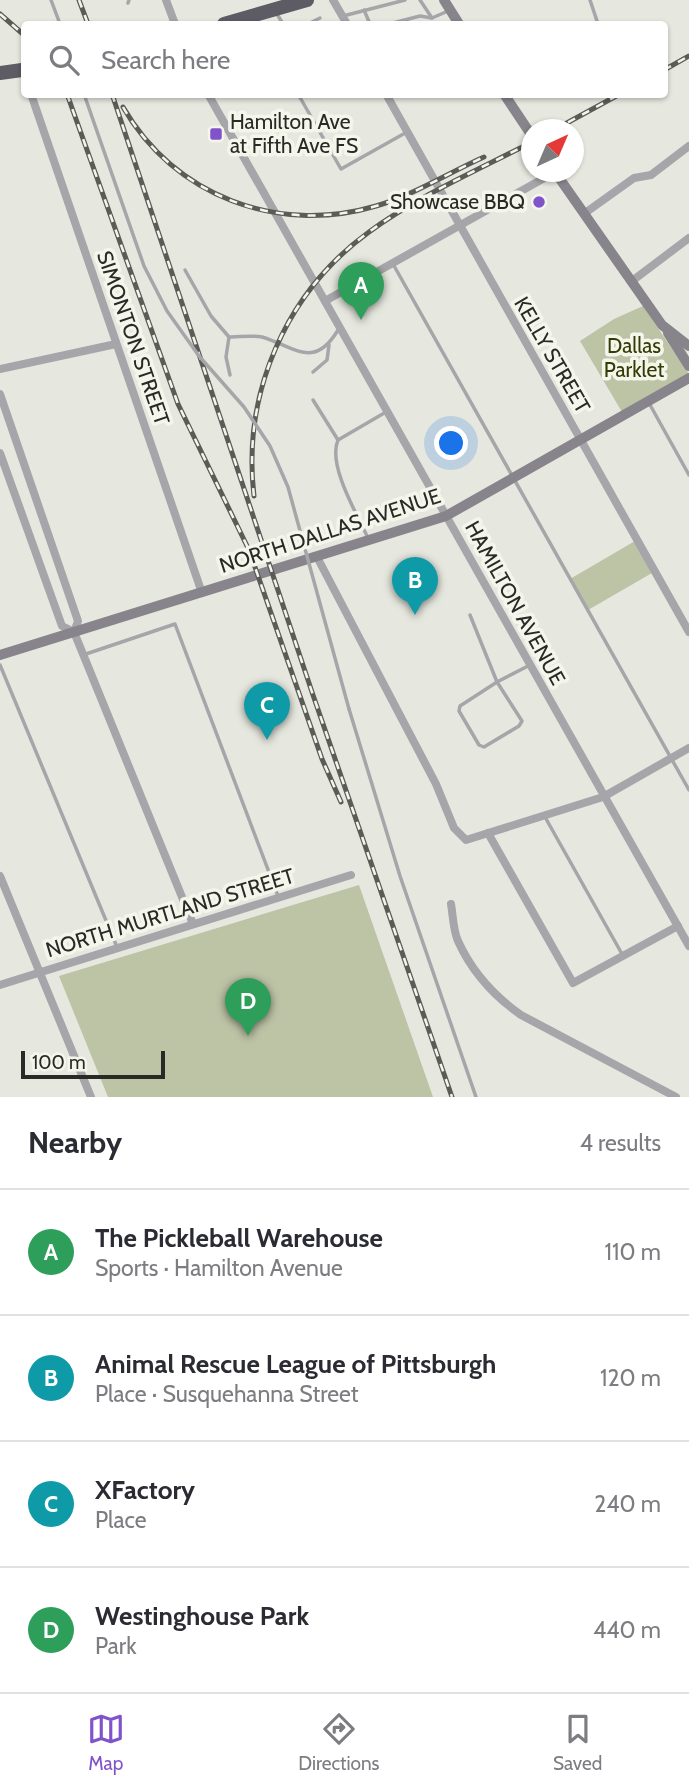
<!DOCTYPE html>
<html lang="en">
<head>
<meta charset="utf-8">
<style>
  body { margin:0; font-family:Cabin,sans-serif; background:#f7f7f7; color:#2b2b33 }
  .compass { position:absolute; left:521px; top:119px; width:63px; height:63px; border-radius:50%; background:#fff; box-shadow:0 2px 5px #0004; rotate:44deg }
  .scale { position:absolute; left:21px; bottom:18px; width:144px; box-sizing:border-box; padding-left:7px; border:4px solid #292926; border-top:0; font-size:19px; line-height:24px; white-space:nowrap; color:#292926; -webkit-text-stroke:5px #f4f6ec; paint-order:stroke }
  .you { position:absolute; left:452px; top:444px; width:24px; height:24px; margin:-18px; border:5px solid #fff; border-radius:50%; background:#1a73e8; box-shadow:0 0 0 10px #1a73e833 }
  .badge { display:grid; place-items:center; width:46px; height:46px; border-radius:50%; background:#8153cb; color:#fff; font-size:23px; font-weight:700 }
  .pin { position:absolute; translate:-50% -58px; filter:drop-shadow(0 2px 4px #0008) }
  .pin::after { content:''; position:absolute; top:37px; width:24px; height:21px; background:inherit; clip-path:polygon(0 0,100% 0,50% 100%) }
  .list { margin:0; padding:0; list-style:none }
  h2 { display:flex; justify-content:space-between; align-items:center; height:91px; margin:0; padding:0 28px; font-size:30px }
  h2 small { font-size:23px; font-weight:400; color:#7c7c81 }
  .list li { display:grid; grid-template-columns:46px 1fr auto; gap:21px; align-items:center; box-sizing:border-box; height:126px; padding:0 28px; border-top:2px solid #e1e1e2 }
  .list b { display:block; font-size:26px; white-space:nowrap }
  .list p { margin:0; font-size:23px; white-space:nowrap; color:#7c7c81 }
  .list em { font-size:23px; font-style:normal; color:#7c7c81 }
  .icon { flex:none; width:38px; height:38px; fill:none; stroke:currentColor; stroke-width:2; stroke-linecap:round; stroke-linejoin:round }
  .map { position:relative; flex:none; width:689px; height:1097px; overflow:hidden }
  .search { position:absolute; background:#fff; box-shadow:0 2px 5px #0004; left:21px; right:21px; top:21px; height:77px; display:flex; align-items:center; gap:18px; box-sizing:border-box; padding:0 24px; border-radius:7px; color:#7c7c81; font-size:26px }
  .sheet { height:595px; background:#fff }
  nav { display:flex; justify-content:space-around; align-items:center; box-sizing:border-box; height:98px; border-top:2px solid #e1e1e2; background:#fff; font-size:19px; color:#7c7c81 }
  nav a { display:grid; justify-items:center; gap:4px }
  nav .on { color:#8153cb }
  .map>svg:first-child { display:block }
</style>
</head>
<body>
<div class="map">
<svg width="689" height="1097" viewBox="0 0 689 1097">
  <rect width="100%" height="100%" fill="#e6e8df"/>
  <!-- green -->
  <g fill="#bdc3a5">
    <path d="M643 306 689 374 622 412 580 341 614 319Z"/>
    <path d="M635 541 652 573 588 610 570 579Z"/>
    <path d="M359 885 433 1097H108L59 976Z"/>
  </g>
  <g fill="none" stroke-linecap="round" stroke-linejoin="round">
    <!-- lane -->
    <g stroke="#a6a5a9" stroke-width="3.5">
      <path d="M51 0 60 24"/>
      <path d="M420 0 432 18 448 11"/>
      <path d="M590 0 598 24"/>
      <path d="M128 3 129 0"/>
      <path d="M364 10 370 24"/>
      <path d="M277 14 283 24"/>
      <path d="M343 16 405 0"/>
      <path d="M308 24 320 18"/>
      <path d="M389 24 420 16 432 18"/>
      <path d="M298 94 341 169 407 132"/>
      <path d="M393 264 689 790"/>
      <path d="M185 270 211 316 229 337 226 357 230 375"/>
      <path d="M229 337C239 337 252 335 262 337 295 347 314 370 338 330"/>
      <path d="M313 372 327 360 329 345"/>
      <path d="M313 400 338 440"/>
      <path d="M649 403 689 475"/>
      <path d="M369 540C358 516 327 465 338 440L386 412"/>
      <path d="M470 615 497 682 522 721 519 726 484 747 479 745 459 711 460 706 497 682 530 665"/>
      <path d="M83 655 175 624 278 896"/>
      <path d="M0 665 117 947"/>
      <path d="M349 709 400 876 476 1097"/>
      <path d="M545 817 622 954"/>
    </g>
    <!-- street -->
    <g stroke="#a6a5a9" stroke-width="8">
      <path d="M166 0 175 24"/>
      <path d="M333 0 347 24"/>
      <path d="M31 94 202 593"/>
      <path d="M208 94 689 946"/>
      <path d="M386 94 689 632"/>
      <path d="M585 213 634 178 651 175 689 146"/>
      <path d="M632 281 689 238"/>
      <path d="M325 301 555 172"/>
      <path d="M0 369 116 344"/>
      <path d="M0 394 78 621 74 632 193 924"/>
      <path d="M0 453 62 626 74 632"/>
      <path d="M317 557 436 784 454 828 466 840 603 797 689 748"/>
      <path d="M488 833 573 983 678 926"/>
      <path d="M0 876 91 1097"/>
      <path d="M451 904C453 915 453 930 458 941 472 972 494 996 521 1015L676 1097"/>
      <path d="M0 985 351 875"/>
    </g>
    <!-- secondary -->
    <g stroke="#87858b" stroke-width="10">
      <path d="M444 0 459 24"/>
      <path d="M504 94 532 136"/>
      <path d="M555 172 662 325 689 346"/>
      <path d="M668 333 689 366"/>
      <path d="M0 655 446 516 689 378"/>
    </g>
    <!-- highway -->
    <g stroke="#5d5b63" stroke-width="14">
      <path d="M224 24 307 0"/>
      <path d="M0 73 22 70"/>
    </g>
    <!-- rail casing -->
    <g stroke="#5b5b57" stroke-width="5">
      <g id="rail">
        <path d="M79 0 88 24"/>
        <path d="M0 14 24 35"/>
        <path d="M664 70 689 56"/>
        <path d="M67 94 178 404 249 550 322 759 341 802"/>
        <path d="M112 94 313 695 452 1097"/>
        <path d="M123 107C174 196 278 235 376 206 414 195 448 173 484 157"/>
        <path d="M554 130 620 94"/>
        <path d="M254 496C242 394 285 293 369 232 418 196 478 170 532 142"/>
      </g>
    </g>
    <!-- rail -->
    <use href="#rail" stroke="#f4f6ec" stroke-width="2.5" stroke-dasharray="8" stroke-linecap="butt"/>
    <!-- lane-bridge -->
    <path stroke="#a6a5a9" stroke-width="3.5" d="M84 94 144 266 167 311 199 356 244 407 270 446 288 487 349 709"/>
  </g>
  <!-- markers -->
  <g fill="#8153cb" stroke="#f4f6ec" stroke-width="2.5">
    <rect x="209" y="127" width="14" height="14" rx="3.5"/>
    <circle cx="539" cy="202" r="7"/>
  </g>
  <g text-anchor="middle" stroke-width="7" stroke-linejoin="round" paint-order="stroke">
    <!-- poi labels -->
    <g font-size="21" fill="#292926" stroke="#f4f6ec" text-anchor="start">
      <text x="230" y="129">Hamilton Ave<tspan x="230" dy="24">at Fifth Ave FS</tspan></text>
      <text x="525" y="209" text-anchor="end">Showcase BBQ</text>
    </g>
    <!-- street labels -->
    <g font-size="21" fill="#292926" stroke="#f4f6ec">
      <text transform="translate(133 338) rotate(71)" y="7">SIMONTON STREET</text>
      <text transform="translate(552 355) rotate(60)" y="7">KELLY STREET</text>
      <text transform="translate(330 531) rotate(-18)" y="7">NORTH DALLAS AVENUE</text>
      <text transform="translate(515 603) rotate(61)" y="7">HAMILTON AVENUE</text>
      <text transform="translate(170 913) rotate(-17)" y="7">NORTH MURTLAND STREET</text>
    </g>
    <!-- park labels -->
    <g font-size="21" fill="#353c03" stroke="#f4f6ec">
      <text x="634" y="353">Dallas<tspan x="634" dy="24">Parklet</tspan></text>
    </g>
  </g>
</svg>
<svg class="compass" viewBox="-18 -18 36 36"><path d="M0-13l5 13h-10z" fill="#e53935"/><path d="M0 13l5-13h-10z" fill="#7c7c81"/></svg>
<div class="scale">100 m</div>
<div class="you"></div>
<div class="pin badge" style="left:361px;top:320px;background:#2e9e5b">A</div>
<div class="pin badge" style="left:415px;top:615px;background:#0f9aa8">B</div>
<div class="pin badge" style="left:267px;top:740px;background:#0f9aa8">C</div>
<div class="pin badge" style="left:248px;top:1036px;background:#2e9e5b">D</div>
<div class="search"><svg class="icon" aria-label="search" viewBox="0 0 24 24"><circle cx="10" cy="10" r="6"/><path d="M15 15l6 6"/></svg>Search here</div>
</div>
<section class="sheet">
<h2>Nearby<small>4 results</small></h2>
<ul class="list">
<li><span class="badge" style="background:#2e9e5b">A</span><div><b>The Pickleball Warehouse</b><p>Sports · Hamilton Avenue</p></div><em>110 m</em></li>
<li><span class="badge" style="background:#0f9aa8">B</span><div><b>Animal Rescue League of Pittsburgh</b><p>Place · Susquehanna Street</p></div><em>120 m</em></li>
<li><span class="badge" style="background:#0f9aa8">C</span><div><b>XFactory</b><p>Place</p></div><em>240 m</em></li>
<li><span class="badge" style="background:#2e9e5b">D</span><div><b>Westinghouse Park</b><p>Park</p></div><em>440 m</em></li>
</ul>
</section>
<nav>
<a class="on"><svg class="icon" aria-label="map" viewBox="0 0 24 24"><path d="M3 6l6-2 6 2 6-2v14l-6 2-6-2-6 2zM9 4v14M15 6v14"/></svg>Map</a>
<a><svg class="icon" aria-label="directions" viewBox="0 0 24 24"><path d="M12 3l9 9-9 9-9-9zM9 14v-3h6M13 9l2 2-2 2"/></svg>Directions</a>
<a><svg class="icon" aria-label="saved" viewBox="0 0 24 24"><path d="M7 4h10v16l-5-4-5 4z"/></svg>Saved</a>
</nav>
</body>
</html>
